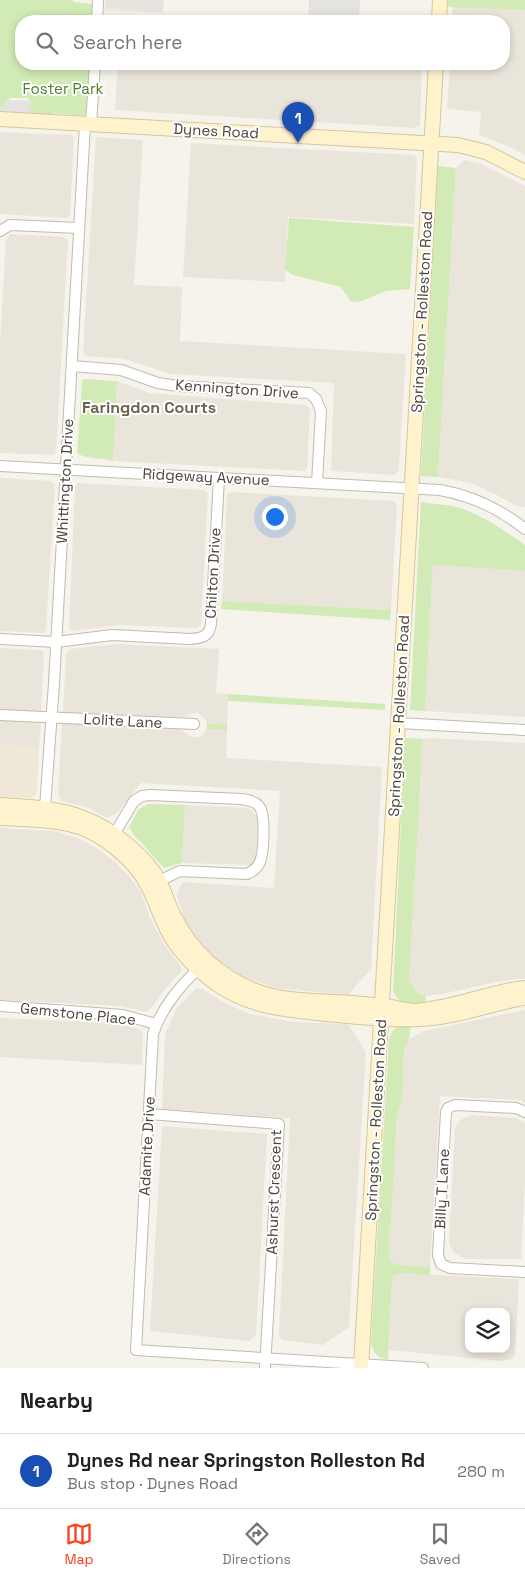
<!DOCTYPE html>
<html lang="en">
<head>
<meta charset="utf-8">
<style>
  body { margin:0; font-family:"Space Grotesk",sans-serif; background:#f6f6f6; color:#202124 }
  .controls { position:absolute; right:15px; bottom:15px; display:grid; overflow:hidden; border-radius:10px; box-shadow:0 2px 8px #0003 }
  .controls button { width:45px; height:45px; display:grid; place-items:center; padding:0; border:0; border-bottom:1px solid #e0e0e0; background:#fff; color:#202124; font:25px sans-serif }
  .you { position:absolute; left:274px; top:516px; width:18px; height:18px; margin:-12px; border:4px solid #fff; border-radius:50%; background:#1a73e8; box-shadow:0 0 0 8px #1a73e833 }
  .badge { display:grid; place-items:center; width:32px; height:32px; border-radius:50%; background:#fc3f1d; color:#fff; font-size:16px; font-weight:700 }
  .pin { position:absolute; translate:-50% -41px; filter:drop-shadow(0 1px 2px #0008) }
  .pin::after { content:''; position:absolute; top:26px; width:18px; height:15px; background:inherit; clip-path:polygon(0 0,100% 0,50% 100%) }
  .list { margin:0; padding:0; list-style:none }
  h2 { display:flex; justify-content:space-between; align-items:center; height:65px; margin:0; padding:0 20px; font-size:21px }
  h2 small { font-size:16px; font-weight:400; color:#757577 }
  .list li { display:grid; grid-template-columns:32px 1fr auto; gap:15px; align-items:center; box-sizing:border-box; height:75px; padding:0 20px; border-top:1px solid #e0e0e0 }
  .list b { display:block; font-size:19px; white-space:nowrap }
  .list p { margin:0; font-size:16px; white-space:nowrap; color:#757577 }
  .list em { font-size:16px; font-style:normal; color:#757577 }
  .icon { flex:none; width:28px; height:28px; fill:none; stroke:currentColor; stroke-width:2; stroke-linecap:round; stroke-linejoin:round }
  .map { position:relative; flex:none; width:525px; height:1368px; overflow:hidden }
  .search { position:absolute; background:#fff; box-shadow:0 2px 8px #0003; left:15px; right:15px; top:15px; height:55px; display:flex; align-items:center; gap:12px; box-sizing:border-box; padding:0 18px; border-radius:20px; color:#757577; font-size:19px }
  .sheet { height:140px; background:#fff }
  nav { display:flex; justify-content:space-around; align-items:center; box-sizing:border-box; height:70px; border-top:1px solid #e0e0e0; background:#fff; font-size:14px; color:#757577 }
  nav a { display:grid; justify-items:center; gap:2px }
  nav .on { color:#fc3f1d }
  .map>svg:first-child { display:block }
</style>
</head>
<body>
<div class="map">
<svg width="525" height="1368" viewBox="0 0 525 1368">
  <rect width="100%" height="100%" fill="#f6f3ec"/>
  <!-- residential -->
  <g fill="#eae5da" fill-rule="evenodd">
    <path d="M453 6 525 10V155L510 147 479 135 481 112 447 109 450 64H504V21H452Z"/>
    <path d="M118 64H422L420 125 415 128 115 110Z"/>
    <path d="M0 132 72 135 74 138 70 214 67 218 0 214Z"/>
    <path d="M96 137 143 140 134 285 182 287 180 341 406 354 399 467 398 472 395 475 331 471 334 383 171 374 124 359 86 356 83 353Z"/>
    <path d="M191 143 414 155 417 158 414 224 288 217 285 282 183 277Z"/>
    <path d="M464 160 479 163 525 186V507L516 506 497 495 471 483 438 477 456 168Z"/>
    <path d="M10 234 64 237 68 240 56 452 54 455 0 453V342L6 240Z"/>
    <path d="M117 381 149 393 306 405 310 409 307 467 305 471 113 461Z"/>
    <path d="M0 478 51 481 55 485 46 629 44 633 0 631Z"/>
    <path d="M78 483 205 490 208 493 201 625 198 628 118 625 73 631 69 628 75 487Z"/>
    <path d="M231 492 394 501 397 506 391 610 222 601 227 495Z"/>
    <path d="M433 565 525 571V717L425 711Z"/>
    <path d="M116 644 219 649 216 693 228 694 227 725 207 723 205 719 198 713H192L180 719 63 713 66 654 70 649Z"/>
    <path d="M0 648 41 650 44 652 41 712 0 709Z"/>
    <path d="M0 719 41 721 39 747 0 745Z"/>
    <path d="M62 722 180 729 191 737H201L207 729 227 730 226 758 382 767 371 969 348 995 276 988 244 977 219 961 201 943 185 921 177 896 178 891 183 882 274 888 280 791 141 783 117 813 110 817H105L89 808 62 801 58 795Z"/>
    <path d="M431 738 525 743V978L496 982 442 994 426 996 416 992 409 980 423 739Z"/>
    <path d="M185 805 248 808 253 811 258 818 256 858 252 865 182 863Z"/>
    <path d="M0 828 53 831 78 838 98 849 115 862 127 874 141 892 151 920 164 944 181 967V972L164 990 151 1008 146 1012 120 1006 0 1000Z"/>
    <path d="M196 988H201L225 1003 250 1014 295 1022 348 1024 366 1052 349 1327 323 1345 282 1340 279 1335 290 1118 162 1109 165 1034 177 1008Z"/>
    <path d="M525 1010V1103L521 1100 440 1096 430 1267 398 1265 392 1263 389 1256 397 1117 402 1099 404 1050 409 1039 424 1031Z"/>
    <path d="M0 1018 118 1023 139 1029 143 1034 142 1065 0 1057Z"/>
    <path d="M472 1115 516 1118 525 1123V1181L521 1259H465L453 1252 449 1242 455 1128 460 1120Z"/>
    <path d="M162 1126 267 1134 256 1334 250 1341 150 1331Z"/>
    <path d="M401 1273 517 1279 519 1281 515 1354 512 1359 502 1361 389 1350 392 1280 394 1275ZM469 1312H506V1349H469Z"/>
  </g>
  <!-- education -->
  <g fill="#efe8d6">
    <path d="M105 0H164L163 13 104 10Z"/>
    <path d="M0 745 39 747 37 793 31 798 0 797Z"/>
  </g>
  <!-- green -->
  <g fill="#d2eab5">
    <path d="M0 0H73V2L93 4 92 21H21V64H90L87 109 85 116 54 113 52 115H36L27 108 33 101H29L28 98H10L3 107 0 108Z"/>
    <path d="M448 0H525V10L448 7Z"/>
    <path d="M438 166 456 168 438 477 421 476Z"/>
    <path d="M289 218 414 227 410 289 386 291 359 302 350 301 341 287 293 275 285 270Z"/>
    <path d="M84 379 117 381 113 461C101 457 88 460 77 453L82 381Z"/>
    <path d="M421 502C433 504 445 504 456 507 481 514 504 530 525 545V571L433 565 425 711 410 710Z"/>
    <path d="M222 601 391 610 390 620 221 609Z"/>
    <path d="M228 694 385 704V710L228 701Z"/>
    <path d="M207 723 227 725V730L207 729Z"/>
    <path d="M405 738 423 739 409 980 416 992 426 996 425 1004C409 1004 401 1007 393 991Z"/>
    <path d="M149 804 185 805 182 863 164 868 134 835 129 827 139 809Z"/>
    <path d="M402 1024H411L409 1039 404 1050 402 1099 397 1117 389 1256 392 1263 398 1265 430 1267V1275L401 1273 394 1275 392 1280 388 1360C377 1357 374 1354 371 1343L389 1039 393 1030Z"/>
  </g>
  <!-- parking -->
  <g fill="#e5e3e0">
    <path d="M106 0H163L162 11 105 7Z"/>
    <path d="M309 0H360L359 21H308Z"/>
    <path d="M9 100 34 101 27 108 33 110 36 115 0 113V108L3 107Z"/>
  </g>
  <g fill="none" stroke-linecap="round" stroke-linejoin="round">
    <!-- street casing -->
    <g stroke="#c2bbae" stroke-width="12">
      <g id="street">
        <path d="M97 21 98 0"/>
        <path d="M91 124 95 64"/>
        <path d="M0 231 10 225 79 228"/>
        <path d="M72 366 121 370 158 383 178 386 309 393 316 399 321 411 317 483"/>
        <path d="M0 466 440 490C473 496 499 508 525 529"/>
        <path d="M0 639 56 642 112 635 190 639C202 638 209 637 211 624L219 478"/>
        <path d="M0 715 194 724"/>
        <path d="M399 723 525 730"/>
        <path d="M45 808 54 683 85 124"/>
        <path d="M115 833 134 801 142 796 150 795 241 799C248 800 255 801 259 806 266 814 264 855 259 864 256 870 252 871 247 874L180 871 159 881"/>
        <path d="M203 964C182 984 162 1006 153 1034L136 1350 423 1368"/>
        <path d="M0 1006 123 1015 156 1024"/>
        <path d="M525 1112 516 1108 455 1105 448 1108 446 1112 438 1255 441 1264 450 1268 525 1272"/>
        <path d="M149 1114 279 1124 265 1368"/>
      </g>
    </g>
    <!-- secondary casing -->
    <g stroke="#d6c79b" stroke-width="16">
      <g id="secondary">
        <path d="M439 21 440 0"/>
        <path d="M0 119 458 145 486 152 525 172"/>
        <path d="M0 805C53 808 88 810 130 847 141 856 152 868 159 881 165 892 168 905 174 916 191 951 220 977 256 991 283 1002 324 1001 353 1003 363 1004 374 1005 384 1006 393 1007 404 1010 414 1011 421 1011 429 1009 436 1008 466 1003 495 991 525 988"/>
        <path d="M0 818C22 819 46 819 68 824 99 830 135 859 149 888 158 906 163 926 175 943 188 961 208 980 228 991 262 1010 300 1011 338 1015 372 1018 406 1022 440 1017 469 1013 496 1002 525 998"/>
        <path d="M361 1368 436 64"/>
      </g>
    </g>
    <!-- street -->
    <use href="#street" stroke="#fff" stroke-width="10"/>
    <!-- secondary -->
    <use href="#secondary" stroke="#fff3cd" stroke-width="14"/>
  </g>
  <g text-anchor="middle" stroke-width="4" stroke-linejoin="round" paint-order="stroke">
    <!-- park labels -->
    <g font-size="15" fill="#4a7f2a" stroke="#fff">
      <text x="63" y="94">Foster Park</text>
    </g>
    <!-- street labels -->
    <g font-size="15" fill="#4b4439" stroke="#fff">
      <text transform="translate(216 131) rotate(3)" y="5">Dynes Road</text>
      <text transform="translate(422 312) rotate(-87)" y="5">Springston - Rolleston Road</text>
      <text transform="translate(237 389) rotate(4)" y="5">Kennington Drive</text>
      <text transform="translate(206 477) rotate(3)" y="5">Ridgeway Avenue</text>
      <text transform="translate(65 481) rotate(-87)" y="5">Whittington Drive</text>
      <text transform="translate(213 573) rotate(-87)" y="5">Chilton Drive</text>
      <text transform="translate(399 716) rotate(-87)" y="5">Springston - Rolleston Road</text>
      <text transform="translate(123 721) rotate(3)" y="5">Lolite Lane</text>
      <text transform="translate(78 1014) rotate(6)" y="5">Gemstone Place</text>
      <text transform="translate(376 1120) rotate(-87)" y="5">Springston - Rolleston Road</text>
      <text transform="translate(147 1146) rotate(-87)" y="5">Adamite Drive</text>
      <text transform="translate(442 1189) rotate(-87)" y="5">Billy T Lane</text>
      <text transform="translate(274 1192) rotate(-88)" y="5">Ashurst Crescent</text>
    </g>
    <!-- neighbourhood labels -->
    <g font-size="16" font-weight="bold" fill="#6e6250" stroke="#fff">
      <text x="149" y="413">Faringdon Courts</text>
    </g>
  </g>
</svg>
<div class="controls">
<button><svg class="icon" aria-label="layers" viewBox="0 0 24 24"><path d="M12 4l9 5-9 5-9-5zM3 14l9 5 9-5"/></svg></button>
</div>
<div class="you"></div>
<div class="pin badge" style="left:298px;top:143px;background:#1a4fb4">1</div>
<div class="search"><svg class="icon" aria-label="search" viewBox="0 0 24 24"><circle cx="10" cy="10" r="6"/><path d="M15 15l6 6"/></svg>Search here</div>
</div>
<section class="sheet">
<h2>Nearby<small></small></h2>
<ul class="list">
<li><span class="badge" style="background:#1a4fb4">1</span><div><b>Dynes Rd near Springston Rolleston Rd</b><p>Bus stop · Dynes Road</p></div><em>280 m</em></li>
</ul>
</section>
<nav>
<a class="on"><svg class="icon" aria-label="map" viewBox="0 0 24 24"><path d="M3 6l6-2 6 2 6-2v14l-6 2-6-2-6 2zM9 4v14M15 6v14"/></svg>Map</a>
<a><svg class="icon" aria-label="directions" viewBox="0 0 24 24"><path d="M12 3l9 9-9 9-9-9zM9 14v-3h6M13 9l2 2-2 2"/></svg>Directions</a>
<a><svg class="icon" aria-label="saved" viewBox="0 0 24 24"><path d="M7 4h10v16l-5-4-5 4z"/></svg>Saved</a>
</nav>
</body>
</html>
